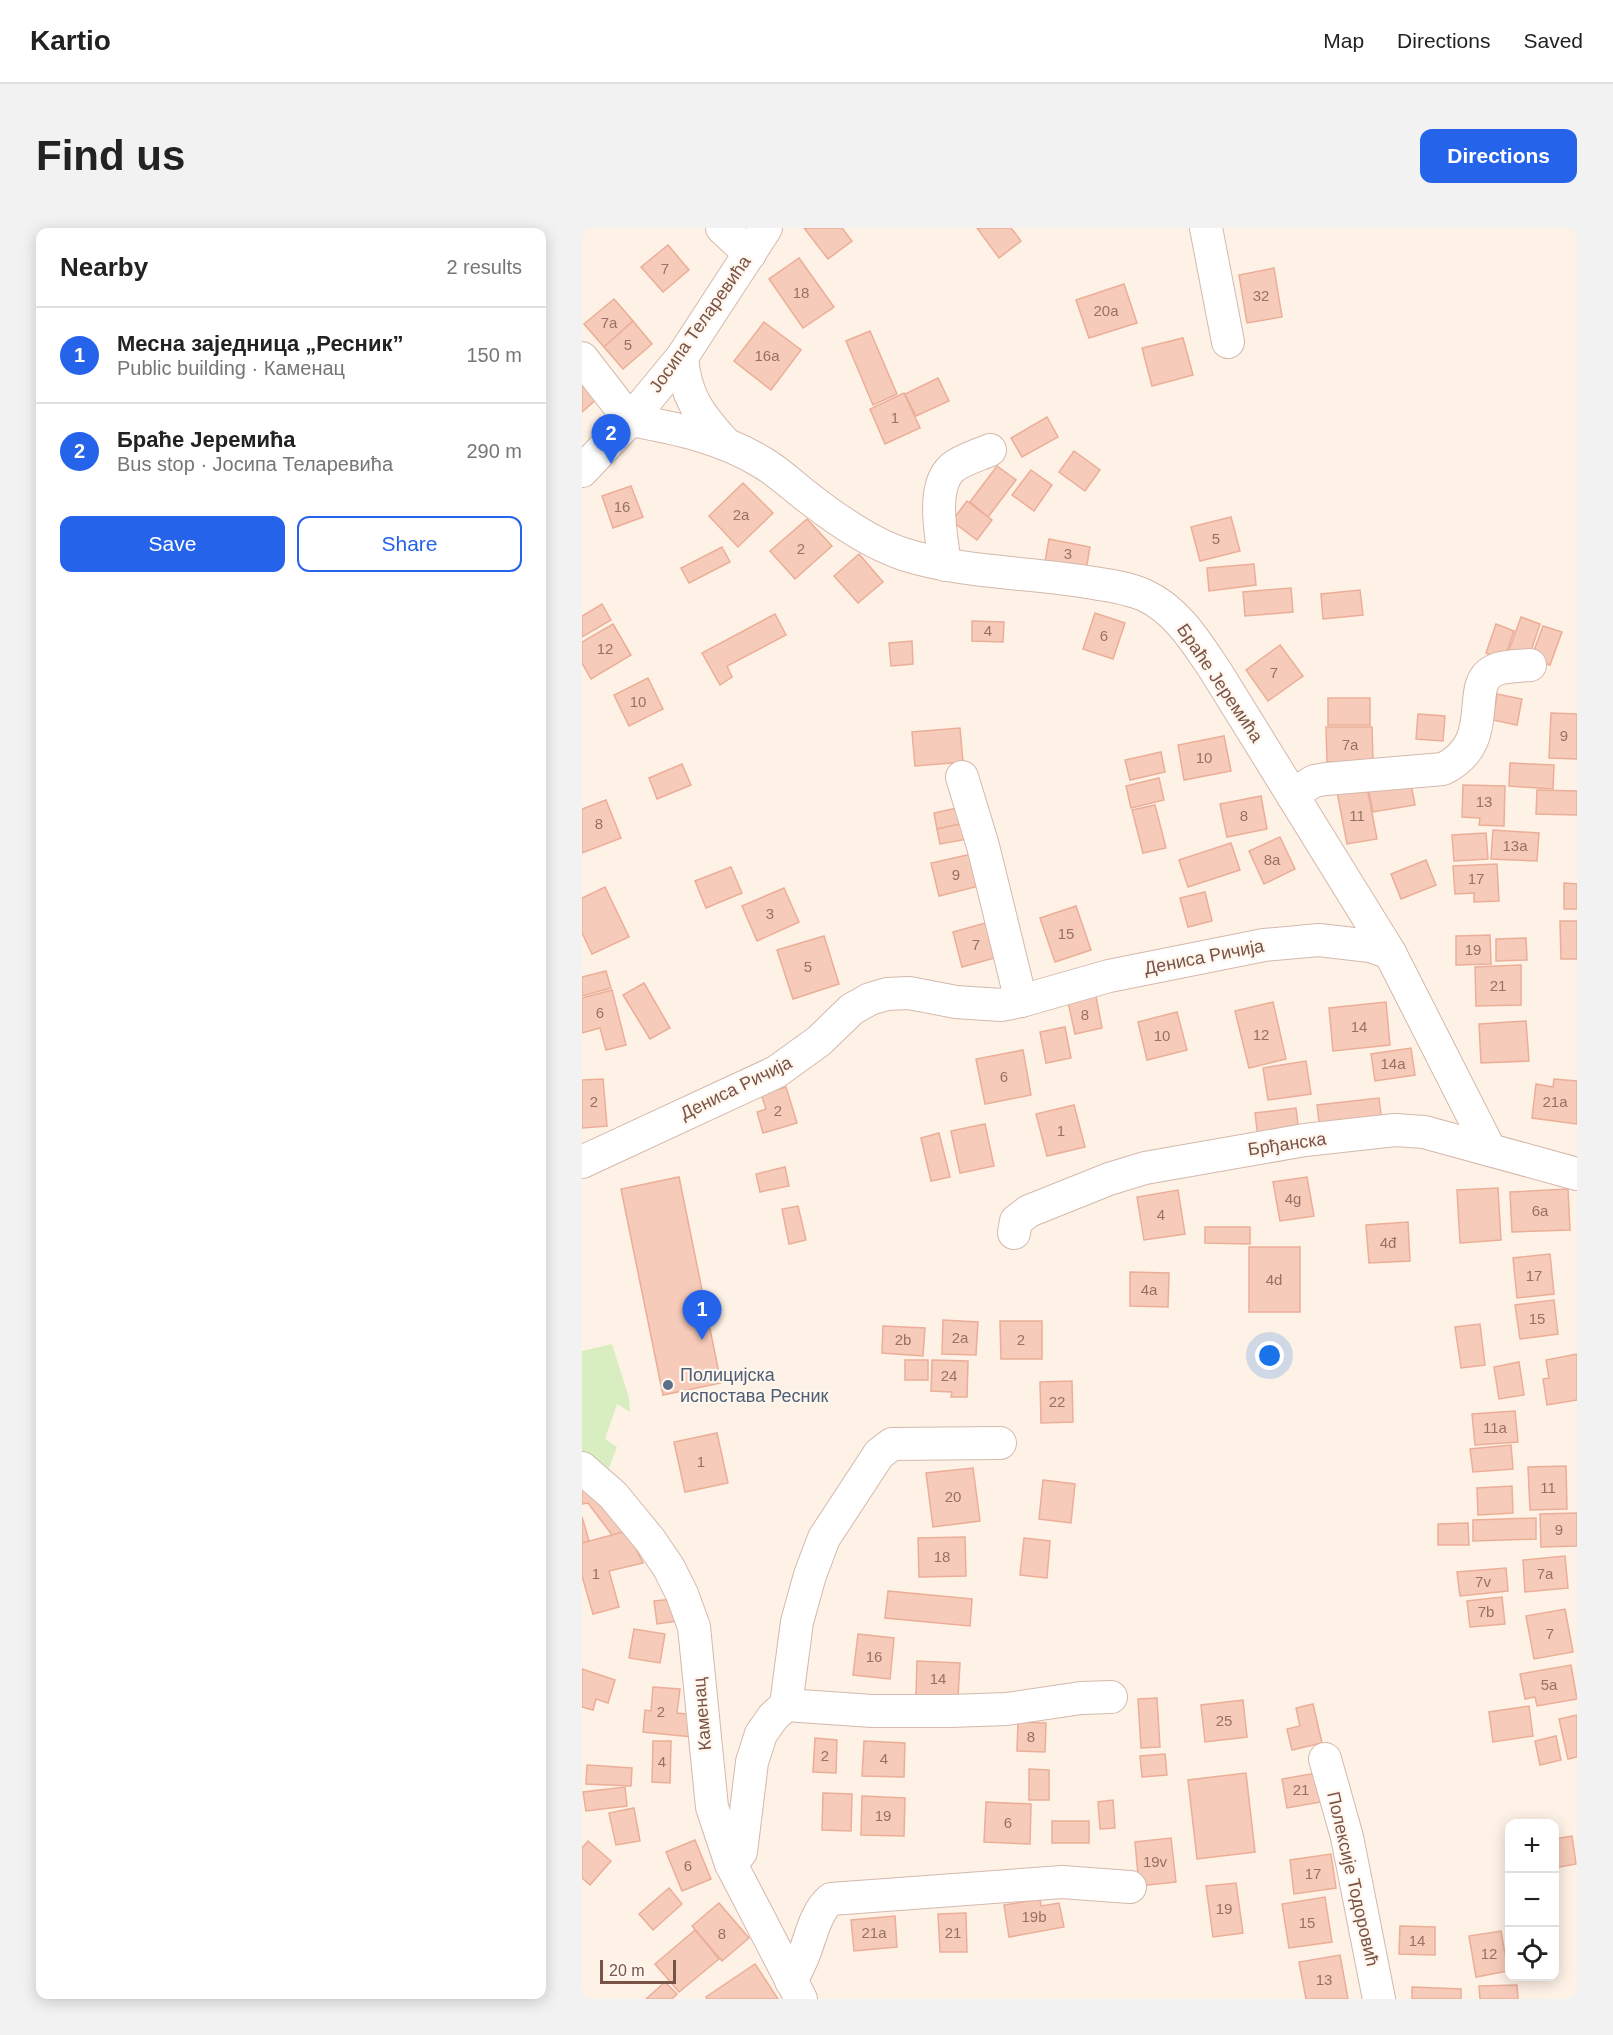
<!DOCTYPE html>
<html lang="en">
<head>
<meta charset="utf-8">
<style>
  body { margin:0; font-family:Helvetica,sans-serif; background:#f2f2f2; color:#222 }
  .controls { position:absolute; right:18px; bottom:18px; display:grid; overflow:hidden; border-radius:12px; box-shadow:0 3px 15px #0003 }
  .controls button { width:54px; height:54px; display:grid; place-items:center; padding:0; border:0; border-bottom:2px solid #e0e0e0; background:#fff; color:#222; font:30px sans-serif }
  .scale { position:absolute; left:18px; bottom:15px; width:76px; box-sizing:border-box; padding-left:6px; border:3px solid #7a5347; border-top:0; font-size:16px; line-height:21px; white-space:nowrap; color:#7a5347; -webkit-text-stroke:4px #fff6ed; paint-order:stroke }
  .you { position:absolute; left:688px; top:1128px; width:21px; height:21px; margin:-15px; border:4px solid #fff; border-radius:50%; background:#1a73e8; box-shadow:0 0 0 9px #1a73e833 }
  .badge { display:grid; place-items:center; width:39px; height:39px; border-radius:50%; background:#2563eb; color:#fff; font-size:20px; font-weight:700 }
  .pin { position:absolute; translate:-50% -50px; filter:drop-shadow(0 2px 3px #0008) }
  .pin::after { content:''; position:absolute; top:32px; width:21px; height:18px; background:inherit; clip-path:polygon(0 0,100% 0,50% 100%) }
  .list { margin:0; padding:0; list-style:none }
  h2 { display:flex; justify-content:space-between; align-items:center; height:78px; margin:0; padding:0 24px; font-size:26px }
  h2 small { font-size:20px; font-weight:400; color:#767676 }
  .list li { display:grid; grid-template-columns:39px 1fr auto; gap:18px; align-items:center; box-sizing:border-box; height:96px; padding:0 24px; border-top:2px solid #e0e0e0 }
  .list b { display:block; font-size:22px; white-space:nowrap }
  .list p { margin:0; font-size:20px; white-space:nowrap; color:#767676 }
  .list em { font-size:20px; font-style:normal; color:#767676 }
  .actions { display:flex; gap:12px; padding:18px 24px }
  .actions a { flex:1; padding:14px 0; border:2px solid #2563eb; border-radius:12px; text-align:center; font-size:21px; color:#2563eb }
  .actions .main { background:#2563eb; color:#fff }
  .icon { flex:none; width:33px; height:33px; fill:none; stroke:currentColor; stroke-width:2; stroke-linecap:round; stroke-linejoin:round }
  .map { position:relative; flex:none; width:995px; height:1771px; overflow:hidden; border-radius:12px }
  header { display:flex; align-items:center; gap:36px; box-sizing:border-box; height:84px; padding:0 30px; background:#fff; border-bottom:2px solid #e0e0e0 }
  header strong { font-size:28px }
  nav { display:flex; gap:33px; margin-inline-start:auto; font-size:21px }
  .intro { display:flex; align-items:center; justify-content:space-between; box-sizing:border-box; height:144px; padding:0 36px }
  h1 { margin:0; font-size:42px }
  .button { padding:15px 27px; border-radius:12px; background:#2563eb; color:#fff; font-size:21px; font-weight:700 }
  main { display:flex; gap:36px; padding:0 36px }
  aside { flex:1; background:#fff; border-radius:12px; box-shadow:0 3px 15px #0003 }
  .map>svg:first-child { display:block }
</style>
</head>
<body>
<header>
<strong>Kartio</strong>
<nav><a>Map</a><a>Directions</a><a>Saved</a></nav>
</header>
<div class="intro"><h1>Find us</h1><a class="button">Directions</a></div>
<main>
<aside>
<h2>Nearby<small>2 results</small></h2>
<ul class="list">
<li><span class="badge">1</span><div><b>Месна заједница „Ресник”</b><p>Public building · Каменац</p></div><em>150 m</em></li>
<li><span class="badge">2</span><div><b>Браће Јеремића</b><p>Bus stop · Јосипа Теларевића</p></div><em>290 m</em></li>
</ul>
<div class="actions"><a class="main">Save</a><a>Share</a></div>
</aside>
<div class="map">
<svg width="995" height="1771" viewBox="0 0 995 1771">
  <rect width="100%" height="100%" fill="#fef1e5"/>
  <!-- green -->
  <path fill="#d8eec1" d="M30 1116 47 1170 48 1184 35 1176 23 1211 35 1219 25 1245 0 1225V1123Z"/>
  <!-- building -->
  <g fill="#f7cbb9" stroke="#ebae98" stroke-width="1.5">
    <path d="M222 0H260L270 13 246 31Z"/>
    <path d="M395 0H429L439 13 417 30Z"/>
    <path d="M86 17 107 42 81 64 59 39Z"/>
    <path d="M217 30 252 79 221 100 187 51Z"/>
    <path d="M692 40 700 89 665 95 657 47Z"/>
    <path d="M542 56 555 95 507 110 494 72Z"/>
    <path d="M32 71 51 93 22 119 2 96Z"/>
    <path d="M51 93 70 116 41 141 22 119Z"/>
    <path d="M182 94 219 122 189 162 152 133Z"/>
    <path d="M288 103 315 166 291 177 264 113Z"/>
    <path d="M601 110 611 147 570 158 560 120Z"/>
    <path d="M0 150 17 169 0 184Z"/>
    <path d="M356 150 367 173 334 188 323 166Z"/>
    <path d="M322 165 338 200 303 216 288 181Z"/>
    <path d="M465 189 476 209 440 229 429 210Z"/>
    <path d="M492 223 518 242 503 263 477 244Z"/>
    <path d="M415 238 434 252 406 289 388 274Z"/>
    <path d="M449 242 470 257 452 283 430 267Z"/>
    <path d="M161 255 191 285 156 319 127 288Z"/>
    <path d="M49 258 61 289 31 300 20 268Z"/>
    <path d="M385 273 410 292 395 312 370 293Z"/>
    <path d="M649 289 658 323 618 333 609 299Z"/>
    <path d="M225 291 250 318 213 351 188 323Z"/>
    <path d="M467 311 508 319 504 342 463 334Z"/>
    <path d="M140 319 148 334 107 355 99 340Z"/>
    <path d="M277 326 301 354 276 375 252 348Z"/>
    <path d="M672 336 674 357 627 363 625 340Z"/>
    <path d="M709 360 711 384 663 388 661 364Z"/>
    <path d="M778 362 781 387 741 391 739 366Z"/>
    <path d="M20 376 29 392 0 409V388Z"/>
    <path d="M513 385 543 395 531 431 501 421Z"/>
    <path d="M193 386 204 407 145 438 150 449 138 457 120 425Z"/>
    <path d="M939 389 958 396 946 432 926 425Z"/>
    <path d="M390 393 422 394 421 414 390 413Z"/>
    <path d="M31 396 49 427 9 451 0 435V414Z"/>
    <path d="M914 396 932 403 922 432 904 425Z"/>
    <path d="M961 398 980 404 968 437 949 431Z"/>
    <path d="M330 413 331 436 309 438 307 415Z"/>
    <path d="M698 417 721 448 686 473 664 442Z"/>
    <path d="M66 450 81 481 47 498 32 467Z"/>
    <path d="M915 466 940 471 935 497 911 492Z"/>
    <rect x="746" y="470" width="42" height="27"/>
    <path d="M969 485 995 486V531L967 530Z"/>
    <path d="M836 486 863 488 861 513 834 511Z"/>
    <path d="M744 499H790L791 534H745Z"/>
    <path d="M378 500 381 534 333 538 330 504Z"/>
    <path d="M642 508 649 543 602 552 596 517Z"/>
    <path d="M579 524 583 544 548 552 543 532Z"/>
    <path d="M928 535 972 537 971 561 927 558Z"/>
    <path d="M100 536 109 557 75 571 67 550Z"/>
    <path d="M577 550 582 572 549 580 544 558Z"/>
    <path d="M828 551 833 577 791 584 786 559Z"/>
    <path d="M881 557 923 558 922 598 897 597 898 590 880 589Z"/>
    <path d="M785 559 795 611 765 616 755 564Z"/>
    <path d="M955 562 995 563V587L954 586Z"/>
    <path d="M679 568 685 601 645 609 638 576Z"/>
    <path d="M24 572 39 610 0 625V581Z"/>
    <path d="M573 577 584 620 561 625 550 582Z"/>
    <path d="M380 579 383 595 355 601 352 585Z"/>
    <path d="M383 595 386 611 358 616 355 601Z"/>
    <path d="M911 602 957 605 955 633 909 631Z"/>
    <path d="M904 605 906 631 872 633 870 607Z"/>
    <path d="M698 609 713 641 682 656 667 623Z"/>
    <path d="M649 615 658 642 606 659 597 632Z"/>
    <path d="M390 626 397 658 357 668 349 635Z"/>
    <path d="M844 632 854 657 819 671 809 646Z"/>
    <path d="M915 636 917 673 892 674V665L873 666 871 638Z"/>
    <path d="M149 639 160 665 124 680 113 653Z"/>
    <path d="M982 655 995 656V681H982Z"/>
    <path d="M23 659 47 709 10 726 0 705V670Z"/>
    <path d="M202 660 217 694 175 713 160 678Z"/>
    <path d="M623 664 630 693 606 699 598 670Z"/>
    <path d="M494 678 509 722 473 734 458 690Z"/>
    <path d="M978 693H995V731H979Z"/>
    <path d="M407 694 416 729 380 739 371 704Z"/>
    <path d="M908 707 909 736 874 737V708Z"/>
    <path d="M242 708 257 756 211 771 195 722Z"/>
    <path d="M944 710 945 732 914 733V711Z"/>
    <path d="M939 737V777L894 778 893 739Z"/>
    <path d="M24 743 29 760 0 768V749Z"/>
    <path d="M62 755 88 800 68 811 41 767Z"/>
    <path d="M30 762 44 817 24 822 18 800 0 805V770Z"/>
    <path d="M514 768 520 800 493 806 486 774Z"/>
    <path d="M691 774 704 831 667 840 653 783Z"/>
    <path d="M804 774 808 817 751 823 747 780Z"/>
    <path d="M595 784 605 822 565 832 556 794Z"/>
    <path d="M944 793 947 833 899 835 897 796Z"/>
    <path d="M483 799 489 830 464 835 458 804Z"/>
    <path d="M829 820 833 847 793 853 789 826Z"/>
    <path d="M441 822 449 867 403 876 394 831Z"/>
    <path d="M724 833 729 866 686 872 681 840Z"/>
    <path d="M21 851 25 898 0 900V852Z"/>
    <path d="M972 851 995 853V896L950 890 954 856 971 859Z"/>
    <path d="M204 859 215 895 181 905 175 884 184 881 179 866Z"/>
    <path d="M797 870 800 895 738 902 735 877Z"/>
    <path d="M492 877 503 919 465 928 454 886Z"/>
    <path d="M714 880 717 905 676 910 673 885Z"/>
    <path d="M403 896 412 938 378 945 369 903Z"/>
    <path d="M357 905 368 949 349 953 339 910Z"/>
    <path d="M203 939 207 958 178 964 174 946Z"/>
    <path d="M97 949 139 1155 81 1167 39 961Z"/>
    <path d="M725 949 732 988 698 993 691 954Z"/>
    <path d="M916 960 919 1012 878 1015 875 962Z"/>
    <path d="M986 961 988 1002 930 1004 928 964Z"/>
    <path d="M596 962 603 1006 562 1012 555 969Z"/>
    <path d="M216 978 224 1012 207 1016 200 981Z"/>
    <path d="M826 994 828 1033 787 1035 784 997Z"/>
    <path d="M623 999H668V1016L623 1015Z"/>
    <rect x="667" y="1019" width="51" height="65"/>
    <path d="M968 1026 972 1066 935 1070 931 1030Z"/>
    <path d="M548 1044 587 1045 586 1079 548 1078Z"/>
    <path d="M972 1072 976 1106 938 1111 933 1077Z"/>
    <path d="M361 1092 396 1094 394 1127 360 1126Z"/>
    <path d="M418 1093H460V1131H419Z"/>
    <path d="M898 1096 903 1137 879 1140 873 1099Z"/>
    <path d="M301 1098 343 1100 341 1128 300 1125Z"/>
    <path d="M995 1126V1172L965 1177 961 1151 967 1150 964 1132Z"/>
    <rect x="323" y="1132" width="23" height="20"/>
    <path d="M350 1132 386 1133 385 1169H369L370 1164 349 1163Z"/>
    <path d="M937 1134 942 1167 917 1171 912 1139Z"/>
    <path d="M490 1153 491 1194 459 1195 458 1154Z"/>
    <path d="M933 1183 936 1214 893 1217 890 1186Z"/>
    <path d="M135 1205 146 1255 103 1264 92 1214Z"/>
    <path d="M929 1217 931 1241 891 1244 888 1221Z"/>
    <path d="M984 1238 985 1281 948 1282 946 1239Z"/>
    <path d="M391 1240 398 1293 351 1299 344 1245Z"/>
    <path d="M461 1252 493 1256 489 1295 457 1291Z"/>
    <path d="M11 1258 45 1303 30 1307 6 1275 0 1276V1261Z"/>
    <path d="M930 1258 931 1285 896 1287 895 1260Z"/>
    <path d="M995 1285V1318L959 1319 958 1286Z"/>
    <path d="M0 1289 7 1313 0 1315Z"/>
    <path d="M954 1290V1311L891 1313V1292Z"/>
    <path d="M886 1295 887 1317H856V1296Z"/>
    <path d="M45 1303 61 1335 27 1343 37 1379 11 1386 0 1348V1315Z"/>
    <path d="M383 1309 384 1348 337 1349 336 1310Z"/>
    <path d="M442 1310 468 1313 465 1350 438 1347Z"/>
    <path d="M983 1328 986 1360 943 1364 941 1332Z"/>
    <path d="M924 1340 926 1363 878 1368 875 1344Z"/>
    <path d="M306 1363 390 1371 388 1398 303 1390Z"/>
    <path d="M920 1369 923 1396 888 1399 885 1373Z"/>
    <path d="M92 1371 95 1393 75 1396 72 1373Z"/>
    <path d="M983 1381 991 1424 952 1431 944 1388Z"/>
    <path d="M52 1401 83 1406 78 1435 47 1430Z"/>
    <path d="M276 1406 312 1410 308 1451 271 1447Z"/>
    <path d="M335 1433 378 1435 376 1469 334 1468Z"/>
    <path d="M989 1437 995 1471 955 1478 953 1469 943 1471 938 1446Z"/>
    <path d="M0 1441 33 1452 26 1475 14 1471 11 1482 0 1479Z"/>
    <path d="M71 1459 98 1461 95 1485 112 1487 110 1509 61 1504 63 1482 69 1483Z"/>
    <path d="M575 1470 578 1519 559 1520 556 1471Z"/>
    <path d="M661 1472 665 1509 623 1514 619 1477Z"/>
    <path d="M731 1476 740 1515 710 1522 705 1501 718 1498 714 1480Z"/>
    <path d="M947 1478 951 1508 911 1514 907 1484Z"/>
    <path d="M995 1487V1529L986 1531 977 1491Z"/>
    <path d="M436 1494 464 1495 463 1524 435 1523Z"/>
    <path d="M974 1508 979 1532 958 1537 953 1513Z"/>
    <path d="M233 1510 255 1512 254 1545 231 1544Z"/>
    <path d="M71 1513H89L88 1555 70 1554Z"/>
    <path d="M282 1513 323 1515 322 1549 280 1548Z"/>
    <path d="M583 1526 585 1547 560 1549 558 1528Z"/>
    <path d="M5 1537 50 1540 49 1558 4 1556Z"/>
    <path d="M447 1541 467 1542V1572H447Z"/>
    <path d="M664 1545 673 1624 615 1631 606 1552Z"/>
    <path d="M734 1545 739 1574 705 1580 700 1551Z"/>
    <path d="M43 1559 45 1578 4 1583 1 1564Z"/>
    <path d="M241 1565 270 1566 269 1603 240 1602Z"/>
    <path d="M280 1568 323 1570 322 1608 279 1607Z"/>
    <path d="M531 1572 533 1600 518 1601 516 1574Z"/>
    <path d="M404 1574 449 1576 448 1616 402 1614Z"/>
    <path d="M52 1580 58 1613 34 1617 27 1585Z"/>
    <rect x="470" y="1593" width="37" height="22"/>
    <path d="M990 1608 994 1636 972 1640V1611Z"/>
    <path d="M589 1610 594 1654 557 1658 553 1614Z"/>
    <path d="M113 1612 129 1651 100 1663 84 1624Z"/>
    <path d="M6 1613 29 1633 8 1657 0 1650V1620Z"/>
    <path d="M749 1626 754 1660 712 1666 708 1632Z"/>
    <path d="M654 1655 661 1705 631 1709 624 1658Z"/>
    <path d="M87 1660 100 1676 71 1702 57 1686Z"/>
    <path d="M743 1669 750 1714 707 1720 700 1676Z"/>
    <path d="M458 1671 459 1678 477 1675 482 1699 427 1709 422 1677Z"/>
    <path d="M137 1675 167 1710 140 1733 110 1698Z"/>
    <path d="M384 1685 385 1724H358L356 1686Z"/>
    <path d="M313 1688 315 1719 272 1723 269 1692Z"/>
    <path d="M818 1698 853 1699V1727L817 1726Z"/>
    <path d="M113 1702 137 1731 97 1764 73 1736Z"/>
    <path d="M919 1703 926 1743 894 1749 887 1708Z"/>
    <path d="M758 1727 766 1771H724L717 1734Z"/>
    <path d="M173 1736 196 1771H125L124 1769Z"/>
    <path d="M83 1754 95 1766 90 1771H64Z"/>
    <path d="M935 1757 936 1771H898L897 1758Z"/>
    <path d="M830 1759 879 1761V1771H830Z"/>
  </g>
  <g fill="none" stroke-linecap="round" stroke-linejoin="round">
    <!-- minor casing -->
    <g stroke="#d4b9ac" stroke-width="34">
      <g id="minor">
        <path d="M140 0 168 26"/>
        <path d="M624 0 646 114"/>
        <path d="M100 129C103 168 117 186 142 214"/>
        <path d="M0 130 48 192"/>
        <path d="M48 192C94 200 141 210 181 235 198 245 212 259 228 271 255 292 288 315 321 326 380 345 444 344 505 354 524 357 544 359 562 367 595 382 614 414 633 442L808 725 908 922"/>
        <path d="M0 243 48 192 100 129 184 0"/>
        <path d="M363 337C360 310 348 260 370 240 379 232 397 227 408 222"/>
        <path d="M380 549 401 618 439 773"/>
        <path d="M710 567 732 553 744 551 861 541C916 514 882 458 911 443 920 438 938 438 948 437"/>
        <path d="M0 934 194 844 237 813 270 781 288 771 305 766 327 765 374 774 419 777 439 773 527 748 682 717 737 712 788 718 808 725"/>
        <path d="M432 1005 434 993 447 983 527 951 563 940 723 912 813 902 842 904 995 946"/>
        <path d="M0 1240 31 1267 68 1312 87 1340 100 1366 112 1399 130 1579 149 1636 219 1771"/>
        <path d="M204 1477 290 1483H368L425 1481 499 1470 529 1469"/>
        <path d="M743 1531 765 1609 797 1771"/>
        <path d="M149 1636 159 1624 170 1534 179 1506 191 1489 204 1477 215 1394 228 1347 242 1310 297 1226 310 1216 418 1215"/>
        <path d="M209 1753C213 1746 217 1738 220 1731 229 1711 232 1685 249 1671L480 1654 548 1659"/>
      </g>
    </g>
    <!-- minor -->
    <use href="#minor" stroke="#fff" stroke-width="32"/>
  </g>
  <!-- markers -->
  <circle fill="#5c6f8a" stroke="#fff6ed" stroke-width="2" cx="86" cy="1157" r="6"/>
  <g text-anchor="middle" stroke-width="4.5" stroke-linejoin="round" paint-order="stroke">
    <!-- number labels -->
    <g font-size="15" fill="#997164">
      <text x="83" y="46">7</text>
      <text x="219" y="70">18</text>
      <text x="679" y="73">32</text>
      <text x="524" y="88">20a</text>
      <text x="27" y="100">7a</text>
      <text x="46" y="122">5</text>
      <text x="185" y="133">16a</text>
      <text x="313" y="195">1</text>
      <text x="40" y="284">16</text>
      <text x="159" y="292">2a</text>
      <text x="634" y="316">5</text>
      <text x="219" y="326">2</text>
      <text x="486" y="331">3</text>
      <text x="406" y="408">4</text>
      <text x="522" y="413">6</text>
      <text x="23" y="426">12</text>
      <text x="692" y="450">7</text>
      <text x="56" y="479">10</text>
      <text x="982" y="513">9</text>
      <text x="768" y="522">7a</text>
      <text x="622" y="535">10</text>
      <text x="902" y="579">13</text>
      <text x="662" y="593">8</text>
      <text x="775" y="593">11</text>
      <text x="17" y="601">8</text>
      <text x="933" y="623">13a</text>
      <text x="690" y="637">8a</text>
      <text x="374" y="652">9</text>
      <text x="894" y="656">17</text>
      <text x="188" y="691">3</text>
      <text x="484" y="711">15</text>
      <text x="394" y="722">7</text>
      <text x="891" y="727">19</text>
      <text x="226" y="744">5</text>
      <text x="916" y="763">21</text>
      <text x="18" y="790">6</text>
      <text x="503" y="792">8</text>
      <text x="777" y="804">14</text>
      <text x="679" y="812">12</text>
      <text x="580" y="813">10</text>
      <text x="811" y="841">14a</text>
      <text x="422" y="854">6</text>
      <text x="12" y="879">2</text>
      <text x="973" y="879">21a</text>
      <text x="196" y="888">2</text>
      <text x="479" y="908">1</text>
      <text x="711" y="976">4g</text>
      <text x="958" y="988">6a</text>
      <text x="579" y="992">4</text>
      <text x="806" y="1020">4đ</text>
      <text x="952" y="1053">17</text>
      <text x="692" y="1057">4d</text>
      <text x="567" y="1067">4a</text>
      <text x="955" y="1096">15</text>
      <text x="378" y="1115">2a</text>
      <text x="321" y="1117">2b</text>
      <text x="439" y="1117">2</text>
      <text x="367" y="1153">24</text>
      <text x="475" y="1179">22</text>
      <text x="913" y="1205">11a</text>
      <text x="119" y="1239">1</text>
      <text x="966" y="1265">11</text>
      <text x="371" y="1274">20</text>
      <text x="977" y="1307">9</text>
      <text x="360" y="1334">18</text>
      <text x="14" y="1351">1</text>
      <text x="963" y="1351">7a</text>
      <text x="901" y="1359">7v</text>
      <text x="904" y="1389">7b</text>
      <text x="968" y="1411">7</text>
      <text x="292" y="1434">16</text>
      <text x="356" y="1456">14</text>
      <text x="967" y="1462">5a</text>
      <text x="79" y="1489">2</text>
      <text x="642" y="1498">25</text>
      <text x="449" y="1514">8</text>
      <text x="243" y="1533">2</text>
      <text x="302" y="1536">4</text>
      <text x="80" y="1539">4</text>
      <text x="719" y="1567">21</text>
      <text x="301" y="1593">19</text>
      <text x="426" y="1600">6</text>
      <text x="573" y="1639">19v</text>
      <text x="106" y="1643">6</text>
      <text x="731" y="1651">17</text>
      <text x="642" y="1686">19</text>
      <text x="452" y="1694">19b</text>
      <text x="725" y="1700">15</text>
      <text x="292" y="1710">21a</text>
      <text x="371" y="1710">21</text>
      <text x="140" y="1711">8</text>
      <text x="835" y="1718">14</text>
      <text x="907" y="1731">12</text>
      <text x="742" y="1757">13</text>
    </g>
    <!-- street labels -->
    <g font-size="18" fill="#7a5347" stroke="#fff6ed">
      <text transform="translate(118 96) rotate(-55)" y="6">Јосипа Теларевића</text>
      <text transform="translate(638 455) rotate(56)" y="6">Браће Јеремића</text>
      <text transform="translate(622 729) rotate(-11)" y="6">Дениса Ричија</text>
      <text transform="translate(154 860) rotate(-26)" y="6">Дениса Ричија</text>
      <text transform="translate(705 916) rotate(-8)" y="6">Брђанска</text>
      <text transform="translate(120 1486) rotate(-95)" y="6">Каменац</text>
      <text transform="translate(771 1651) rotate(77)" y="6">Полексије Тодоровић</text>
    </g>
    <!-- service labels -->
    <g font-size="18" fill="#4e5e75" stroke="#fff6ed" text-anchor="start">
      <text x="98" y="1153">Полицијска<tspan x="98" dy="21">испостава Ресник</tspan></text>
    </g>
  </g>
</svg>
<div class="controls">
<button>+</button>
<button>−</button>
<button><svg class="icon" aria-label="locate" viewBox="0 0 24 24"><circle cx="12" cy="12" r="6"/><path d="M12 2v4M12 18v4M2 12h4M18 12h4"/></svg></button>
</div>
<div class="scale">20 m</div>
<div class="you"></div>
<div class="pin badge" style="left:120px;top:1112px">1</div>
<div class="pin badge" style="left:29px;top:236px">2</div>
</div>
</main>
</body>
</html>
